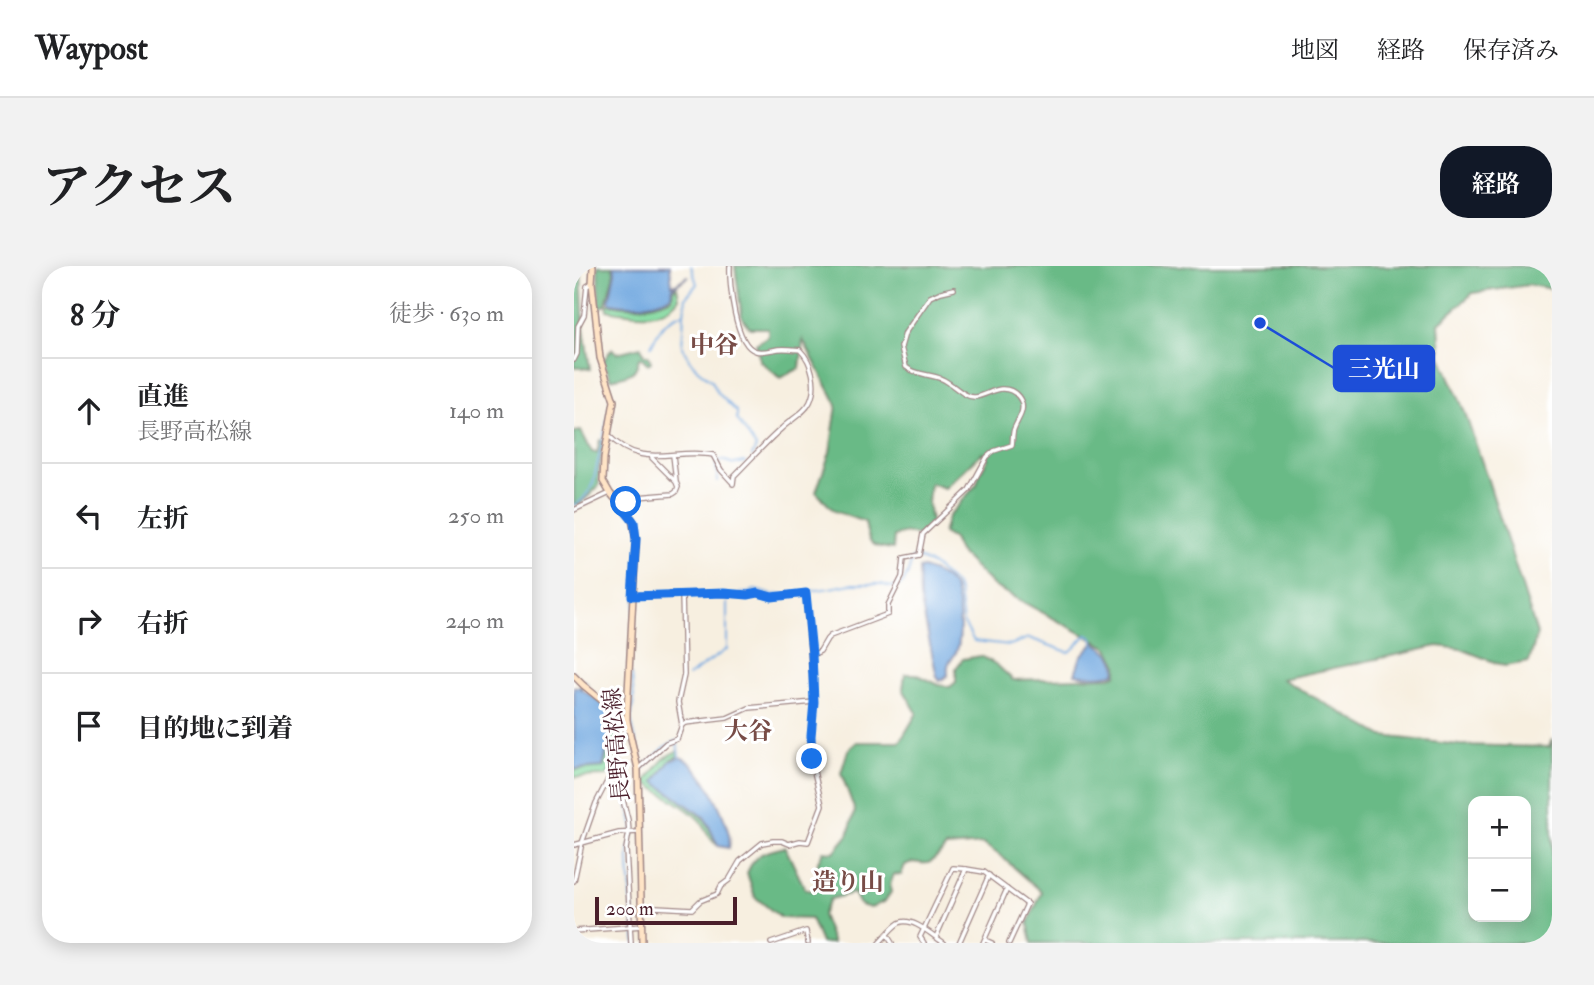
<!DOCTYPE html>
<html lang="ja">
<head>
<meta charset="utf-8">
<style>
  body { margin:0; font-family:"IM FELL Double Pica","Noto Serif JP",serif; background:#f2f2f2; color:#202124 }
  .controls { position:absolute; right:21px; bottom:21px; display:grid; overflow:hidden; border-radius:14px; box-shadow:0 4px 18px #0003 }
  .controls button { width:63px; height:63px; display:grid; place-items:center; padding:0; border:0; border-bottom:2px solid #e0e0e0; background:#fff; color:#202124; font:35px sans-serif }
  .scale { position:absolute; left:21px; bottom:18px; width:142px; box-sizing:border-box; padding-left:7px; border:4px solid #4a1f2b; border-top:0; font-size:19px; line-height:24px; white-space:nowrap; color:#4a1f2b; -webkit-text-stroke:5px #fff; paint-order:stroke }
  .stop { position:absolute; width:21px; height:21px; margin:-16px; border:5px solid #1a73e8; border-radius:50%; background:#fff }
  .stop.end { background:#1a73e8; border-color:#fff; box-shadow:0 2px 7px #0008 }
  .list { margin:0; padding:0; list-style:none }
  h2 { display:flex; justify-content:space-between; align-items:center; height:91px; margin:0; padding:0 28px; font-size:30px }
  h2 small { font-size:23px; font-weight:400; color:#757577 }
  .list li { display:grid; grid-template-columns:46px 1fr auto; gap:21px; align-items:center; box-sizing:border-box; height:105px; padding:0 28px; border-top:2px solid #e0e0e0 }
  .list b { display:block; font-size:26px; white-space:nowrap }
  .list p { margin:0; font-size:23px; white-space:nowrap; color:#757577 }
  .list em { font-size:23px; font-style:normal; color:#757577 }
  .icon { flex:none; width:38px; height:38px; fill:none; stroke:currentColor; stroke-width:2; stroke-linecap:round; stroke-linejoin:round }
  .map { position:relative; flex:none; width:978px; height:677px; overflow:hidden; border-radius:28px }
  header { display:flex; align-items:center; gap:42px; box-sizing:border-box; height:98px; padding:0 35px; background:#fff; border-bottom:2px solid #e0e0e0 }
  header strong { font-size:33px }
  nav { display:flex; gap:38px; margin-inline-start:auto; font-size:24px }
  .intro { display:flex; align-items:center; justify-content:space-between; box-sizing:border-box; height:168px; padding:0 42px }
  h1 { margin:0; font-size:49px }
  .button { padding:18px 32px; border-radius:28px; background:#111827; color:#fff; font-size:24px; font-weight:700 }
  main { display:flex; gap:42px; padding:0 42px }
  aside { flex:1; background:#fff; border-radius:28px; box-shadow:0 4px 18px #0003 }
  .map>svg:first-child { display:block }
</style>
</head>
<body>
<header>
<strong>Waypost</strong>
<nav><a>地図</a><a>経路</a><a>保存済み</a></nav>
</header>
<div class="intro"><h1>アクセス</h1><a class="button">経路</a></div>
<main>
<aside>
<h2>8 分<small>徒歩 · 630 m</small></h2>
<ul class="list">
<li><svg class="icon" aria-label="ahead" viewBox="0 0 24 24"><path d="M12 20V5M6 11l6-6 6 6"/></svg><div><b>直進</b><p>長野高松線</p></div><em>140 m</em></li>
<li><svg class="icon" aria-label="left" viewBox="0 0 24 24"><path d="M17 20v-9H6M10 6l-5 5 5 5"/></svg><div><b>左折</b></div><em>250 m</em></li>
<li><svg class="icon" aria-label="right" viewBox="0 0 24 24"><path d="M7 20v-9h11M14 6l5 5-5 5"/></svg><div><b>右折</b></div><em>240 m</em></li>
<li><svg class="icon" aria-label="arrive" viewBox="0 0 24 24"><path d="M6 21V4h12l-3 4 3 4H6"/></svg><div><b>目的地に到着</b></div></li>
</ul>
</aside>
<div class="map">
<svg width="978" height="677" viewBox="0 0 978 677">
  <rect width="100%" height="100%" fill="#fff"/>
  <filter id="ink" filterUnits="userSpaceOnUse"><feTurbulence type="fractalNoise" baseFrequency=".0143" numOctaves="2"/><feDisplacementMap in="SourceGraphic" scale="14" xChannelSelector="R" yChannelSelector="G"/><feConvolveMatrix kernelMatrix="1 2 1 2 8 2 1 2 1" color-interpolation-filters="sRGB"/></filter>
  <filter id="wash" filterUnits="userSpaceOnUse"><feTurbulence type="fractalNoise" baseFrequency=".00686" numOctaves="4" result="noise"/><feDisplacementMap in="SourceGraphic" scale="28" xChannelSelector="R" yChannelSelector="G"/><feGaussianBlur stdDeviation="1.57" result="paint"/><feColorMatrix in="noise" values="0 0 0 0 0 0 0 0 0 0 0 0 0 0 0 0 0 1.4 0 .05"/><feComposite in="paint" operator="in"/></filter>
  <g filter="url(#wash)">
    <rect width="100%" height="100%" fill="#f7efe0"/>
    <!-- green -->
    <g fill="#82da9f" stroke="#667c65" stroke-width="2">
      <path d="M103 21 105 32C89 55 57 48 33 44L34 38C57 42 77 42 98 32L99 23Z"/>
      <path d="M42 448 47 456C38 472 43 499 32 510L0 511V504L30 501Z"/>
      <path d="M104 485V490L97 493 81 515 131 554 143 579C134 573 133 564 127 556 116 542 86 527 71 516 82 505 87 490 104 485Z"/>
    </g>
    <!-- forest -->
    <g fill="#69ba86" stroke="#5a6c58" stroke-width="2" fill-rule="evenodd">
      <path d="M0 0H6L7 4 10 63 16 103 0 101Z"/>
      <path d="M24 0H39L40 7 32 38 30 40 25 42Z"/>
      <path d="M161 0H978V23L955 19 899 27 865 57 867 91 890 144 912 208 963 368 955 396 930 400 887 383 864 380 708 413 809 470 885 479 975 481 978 473V677H458L454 657 468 626 427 590 409 578 372 581C367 586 360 595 354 597 343 599 343 593 331 599L327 609 320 608 316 619 317 626 311 635 297 642 286 639 280 627 256 633 248 649 259 677H247L237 653 207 652 181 631 173 607C182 586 190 586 211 581L231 623C254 632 242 604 244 596 245 592 248 589 249 585L260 586 274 569 281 545 267 507 274 484 283 476H326L343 447 329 423 331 408H342L365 419 376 421 382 416V402L389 393 407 390 423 399 439 414 536 411 542 409C546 396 540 391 533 381L421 321 385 286 379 273 369 267 374 251 403 218 406 207 414 193 408 187 371 222 356 217 354 237 357 256 344 269 331 267 320 270 319 283C296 280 295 279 291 256L260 245 242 226 256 186 263 139 229 74 226 102 206 112 186 95 182 78 194 70V62H176L168 52ZM899 535H952V651H899Z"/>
      <path d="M67 81 70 89H74L77 96 74 98 68 92H65C62 110 53 109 37 113L29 95 38 83 43 87Z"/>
      <path d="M7 165 18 186 23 187 26 174 30 175 25 204V220L6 238 0 239V166Z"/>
    </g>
    <!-- water -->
    <g fill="#71a8e0" stroke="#5e6486" stroke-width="2">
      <path d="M40 0H96L98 19C105 18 109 11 115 10L98 22 97 30C78 41 58 41 37 37L35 35 41 6Z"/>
      <path d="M349 302C360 306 370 309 378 319 386 331 388 370 383 384 379 395 372 394 374 409L366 415 363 411 346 331 345 303Z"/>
      <path d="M520 376C531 384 545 390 541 407 529 411 513 410 501 408L507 390Z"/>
      <path d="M10 415 13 418H10L7 423 28 437 37 449 40 450V455L29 501 0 503V421H6Z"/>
      <path d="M105 491C126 495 149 545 154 565 156 571 156 576 155 582L144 580 133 556 130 551 81 516 96 495Z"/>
    </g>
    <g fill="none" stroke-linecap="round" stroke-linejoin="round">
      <!-- stream -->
      <g stroke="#71a8e0" stroke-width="2">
        <path d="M110 47 108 81 115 93 124 104 138 115 144 127 163 146V153L182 181 178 190"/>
        <path d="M77 80C87 61 88 55 110 47L112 31 123 18 117 0"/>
        <path d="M144 215 142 198 148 194 160 198 171 196"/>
        <path d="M0 239 8 234 18 221 37 139"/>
        <path d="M231 326 256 322 277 318H307L316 321 325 320 329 317 334 307 338 293 342 291 359 299 381 318 385 327 389 356 400 375 436 379 455 372 494 386C502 384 505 373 513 369L517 371 520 377"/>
        <path d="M166 327H174L181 324 199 329 208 328"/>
        <path d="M60 356 65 298"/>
        <path d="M114 410 153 383V330"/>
        <path d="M56 450 65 489"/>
        <path d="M38 451 44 442"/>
        <path d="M57 451 60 435 58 409"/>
        <path d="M67 504 92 480 103 475 105 491"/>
        <path d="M60 513 51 531C54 541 60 552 59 562 59 574 54 583 55 595 56 622 59 650 62 677"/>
      </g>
    </g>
  </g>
  <g filter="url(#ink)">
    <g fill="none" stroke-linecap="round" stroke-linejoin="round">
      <!-- minor casing -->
      <g stroke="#a08786" stroke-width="6">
        <g id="minor">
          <path d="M156 0C155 18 161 80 182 85 189 87 197 84 204 83 211 82 218 83 226 84 238 96 244 119 236 136 231 147 216 154 208 162 191 177 176 194 160 210L159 218"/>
          <path d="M0 94 3 88 4 60 10 49 13 20 18 17"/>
          <path d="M34 169C69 205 99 181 139 189L147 204 158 216"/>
          <path d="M99 189 102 215"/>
          <path d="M47 239 63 231 99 228 102 226 104 221 102 216 78 192"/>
          <path d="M0 244 36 227"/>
          <path d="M60 330 140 327 174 329 184 327 198 331 232 327 240 436 237 470 238 497 248 539 234 576 226 575 215 578 208 575H199L188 577 166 595 155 614 147 620 143 628 126 635 118 643 82 641 67 642"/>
          <path d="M238 389 246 385 253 373 256 370 314 348V339L328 311 330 292 345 289 349 268 395 224 413 191 420 185 438 179C439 174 438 168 440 163 442 158 445 153 447 148 452 135 441 122 427 123 418 124 410 130 401 131 390 132 378 117 368 113 356 108 342 109 332 101L327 81 331 67 356 31 367 26 380 23"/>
          <path d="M108 459 111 457 153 452 175 442 240 436"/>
          <path d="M40 502 42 506 54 554 55 566 52 583 57 677"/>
          <path d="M64 503 92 477 103 473 108 459 104 436 110 409 108 328"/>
          <path d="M0 579 45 567 65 566"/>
          <path d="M0 615 8 577 22 537 40 502 52 458"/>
          <path d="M0 665 68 660"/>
          <path d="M313 669 318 677"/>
          <path d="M362 671 392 603 410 606 453 638 435 677"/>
          <path d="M411 674 418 677"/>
          <path d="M197 677 232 665 234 677"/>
          <path d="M305 677C311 671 318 661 325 657 338 650 359 670 370 677"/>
          <path d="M350 677 346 671 379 602 392 603"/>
          <path d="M385 677 415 609"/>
          <path d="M409 677 433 623"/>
        </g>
      </g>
      <!-- secondary casing -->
      <g stroke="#a08786" stroke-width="8">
        <g id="secondary">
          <path d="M19 0 18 17 26 92 40 135 30 192 29 215 36 227 58 253 62 273 53 446V455L64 503 68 677"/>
          <path d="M0 410 9 419 53 455"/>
        </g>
      </g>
      <!-- minor -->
      <use href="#minor" stroke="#fff" stroke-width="3.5"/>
      <!-- secondary -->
      <use href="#secondary" stroke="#ffe4c6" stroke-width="5"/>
    </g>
  </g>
  <g fill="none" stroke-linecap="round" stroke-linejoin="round" filter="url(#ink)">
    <!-- route -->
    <path stroke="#1a73e8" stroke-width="9" d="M52 236 47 240 60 256 62 273 58 330 150 327 174 329 184 327 198 331 232 327 238 388 240 436 237 470 238 493"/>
  </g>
  <g text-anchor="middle" stroke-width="6" stroke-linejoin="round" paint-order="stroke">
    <!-- street labels -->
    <g font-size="23" fill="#4a1f2b" stroke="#fff">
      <text transform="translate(42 479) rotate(-95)" y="8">長野高松線</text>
    </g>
    <!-- neighbourhood labels -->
    <g font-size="24" font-weight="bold" fill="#784c47" stroke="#fff">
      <text x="140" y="87">中谷</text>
      <text x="174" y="473">大谷</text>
      <text x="274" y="624">造り山</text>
    </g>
  </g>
  <!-- callouts -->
  <path fill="none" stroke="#1d4ed8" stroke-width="2.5" d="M686 57L760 102"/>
  <circle fill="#1d4ed8" stroke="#fff" stroke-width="2.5" cx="686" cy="57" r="7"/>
  <rect fill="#1d4ed8" stroke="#1d4ed8" stroke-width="2.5" x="760" y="80" width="100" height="45" rx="7"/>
  <g font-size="24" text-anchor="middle" font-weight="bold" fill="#fff">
    <text x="810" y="111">三光山</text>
  </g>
</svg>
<div class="controls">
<button>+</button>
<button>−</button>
</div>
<div class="scale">200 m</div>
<div class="stop" style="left:52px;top:236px"></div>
<div class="stop end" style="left:238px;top:493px"></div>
</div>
</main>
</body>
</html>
